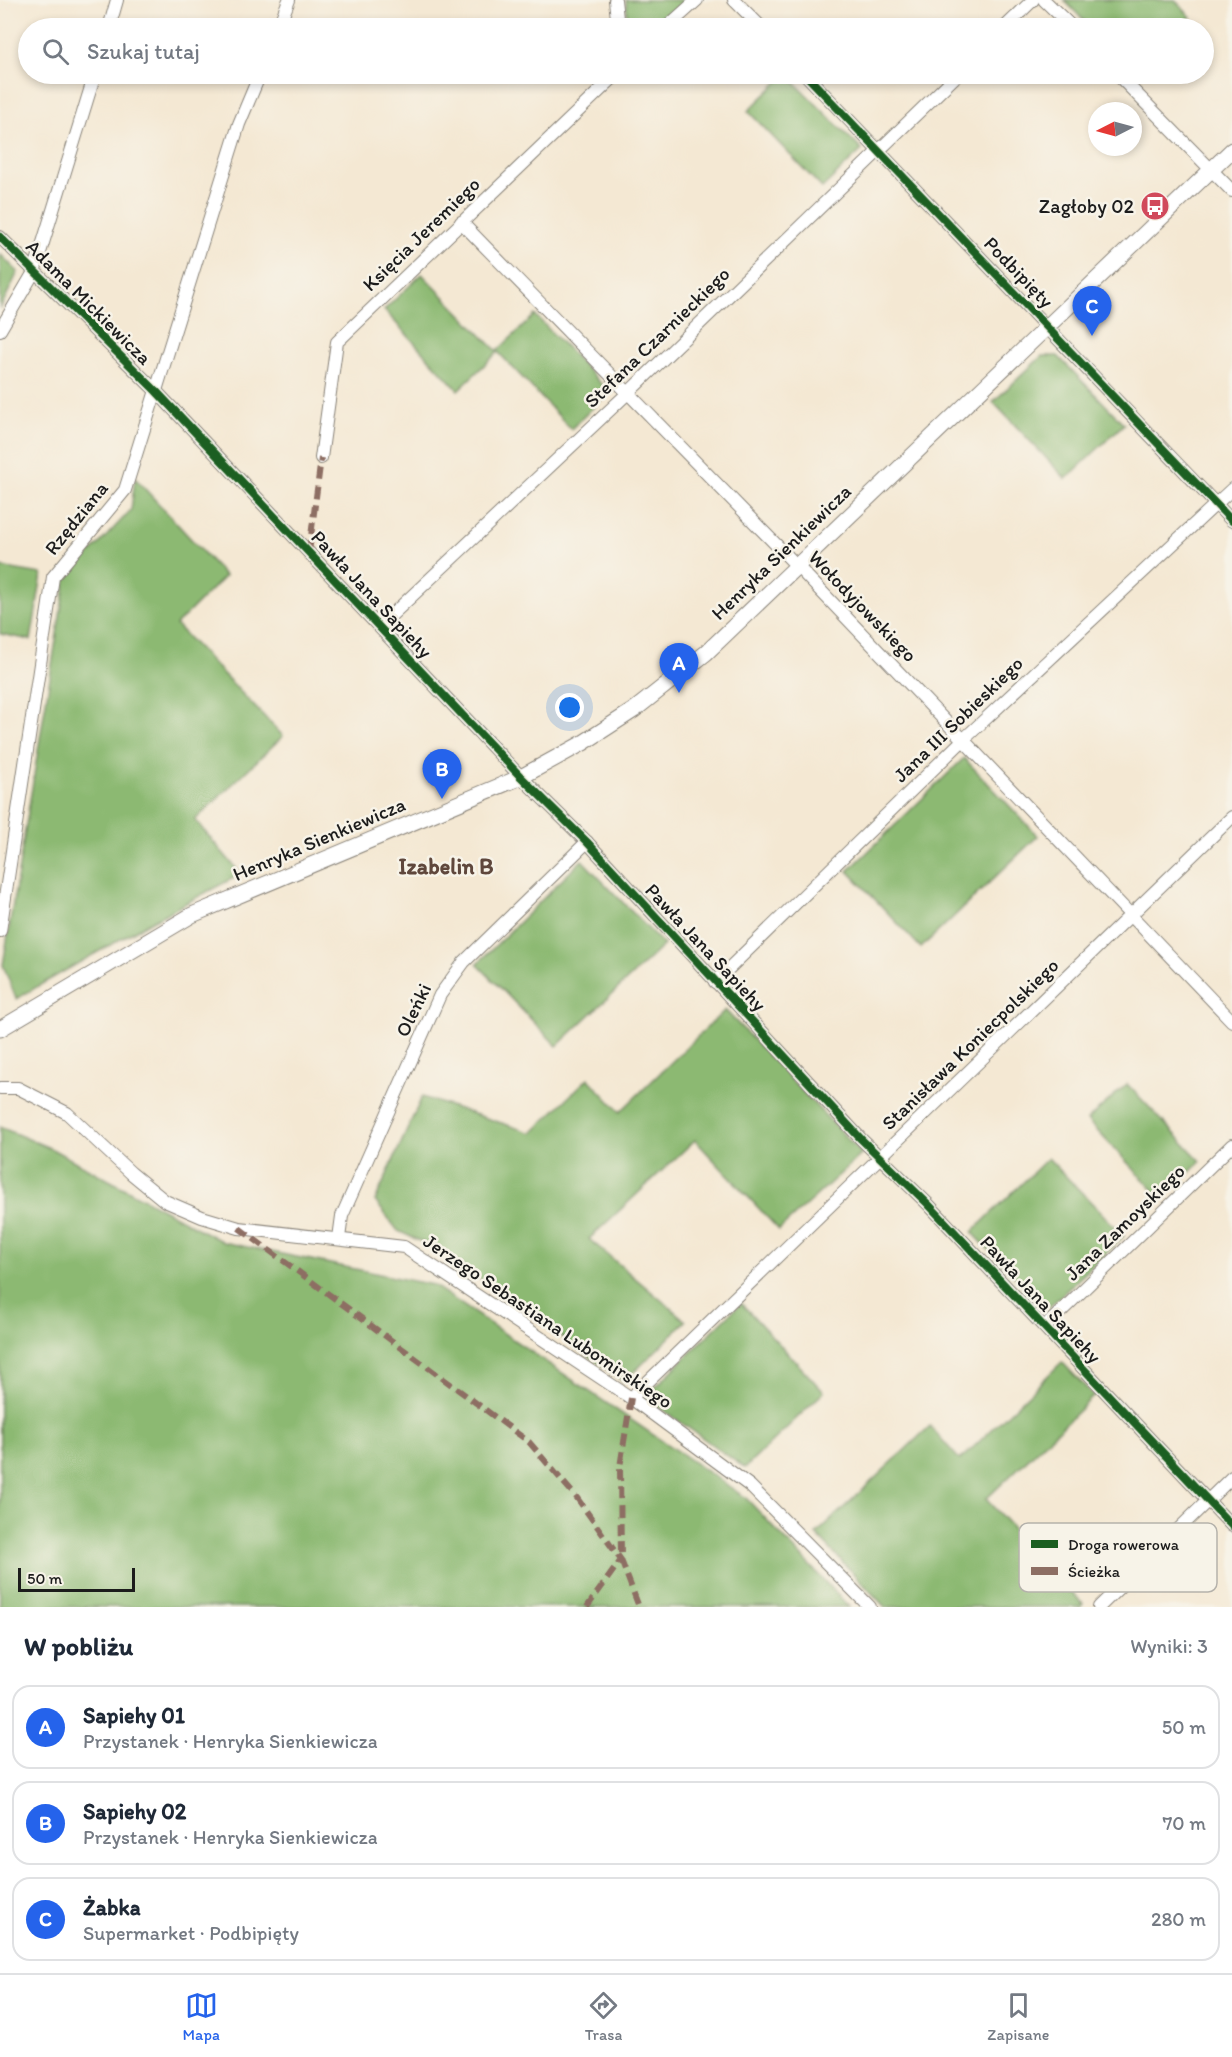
<!DOCTYPE html>
<html lang="pl">
<head>
<meta charset="utf-8">
<style>
  body { margin:0; font-family:Itim,sans-serif; background:#f2f2f3; color:#1f2937 }
  .compass { position:absolute; left:1088px; top:102px; width:54px; height:54px; border-radius:50%; background:#fff; box-shadow:0 3px 9px #0003; rotate:264deg }
  .scale { position:absolute; left:18px; bottom:15px; width:117px; box-sizing:border-box; padding-left:6px; border:3px solid #1c1c1c; border-top:0; font-size:16px; line-height:21px; white-space:nowrap; color:#1c1c1c; -webkit-text-stroke:4px #f7f3e8; paint-order:stroke }
  .you { position:absolute; left:570px; top:708px; width:21px; height:21px; margin:-15px; border:4px solid #fff; border-radius:50%; background:#1a73e8; box-shadow:0 0 0 9px #1a73e833 }
  .badge { display:grid; place-items:center; width:39px; height:39px; border-radius:50%; background:#2563eb; color:#fff; font-size:20px; font-weight:700 }
  .pin { position:absolute; translate:-50% -50px; filter:drop-shadow(0 2px 3px #0008) }
  .pin::after { content:''; position:absolute; top:32px; width:21px; height:18px; background:inherit; clip-path:polygon(0 0,100% 0,50% 100%) }
  .list { margin:0; padding:0; list-style:none }
  h2 { display:flex; justify-content:space-between; align-items:center; height:78px; margin:0; padding:0 24px; font-size:26px }
  h2 small { font-size:20px; font-weight:400; color:#747a83 }
  .list li { display:grid; grid-template-columns:39px 1fr auto; gap:18px; align-items:center; box-sizing:border-box; height:84px; margin:0 12px 12px; padding:0 12px; border:2px solid #e0e1e3; border-radius:18px }
  .list b { display:block; font-size:22px; white-space:nowrap }
  .list p { margin:0; font-size:20px; white-space:nowrap; color:#747a83 }
  .list em { font-size:20px; font-style:normal; color:#747a83 }
  .icon { flex:none; width:33px; height:33px; fill:none; stroke:currentColor; stroke-width:2; stroke-linecap:round; stroke-linejoin:round }
  .map { position:relative; flex:none; width:1232px; height:1607px; overflow:hidden }
  .search { position:absolute; background:#fff; box-shadow:0 3px 9px #0003; left:18px; right:18px; top:18px; height:66px; display:flex; align-items:center; gap:15px; box-sizing:border-box; padding:0 21px; border-radius:33px; color:#747a83; font-size:22px }
  .sheet { height:366px; background:#fff }
  nav { display:flex; justify-content:space-around; align-items:center; box-sizing:border-box; height:84px; border-top:2px solid #e0e1e3; background:#fff; font-size:16px; color:#747a83 }
  nav a { display:grid; justify-items:center; gap:3px }
  nav .on { color:#2563eb }
  .map>svg:first-child { display:block }
</style>
</head>
<body>
<div class="map">
<svg width="1232" height="1607" viewBox="0 0 1232 1607">
  <rect width="100%" height="100%" fill="#f7f3e8"/>
  <filter id="ink" filterUnits="userSpaceOnUse"><feTurbulence type="fractalNoise" baseFrequency=".0167" numOctaves="2"/><feDisplacementMap in="SourceGraphic" scale="12" xChannelSelector="R" yChannelSelector="G"/><feConvolveMatrix kernelMatrix="1 2 1 2 8 2 1 2 1" color-interpolation-filters="sRGB"/></filter>
  <filter id="wash" filterUnits="userSpaceOnUse"><feTurbulence type="fractalNoise" baseFrequency=".008" numOctaves="4" result="noise"/><feDisplacementMap in="SourceGraphic" scale="24" xChannelSelector="R" yChannelSelector="G"/><feGaussianBlur stdDeviation="1.35" result="paint"/><feColorMatrix in="noise" values="0 0 0 0 0 0 0 0 0 0 0 0 0 0 0 0 0 1.4 0 .05"/><feComposite in="paint" operator="in"/></filter>
  <g filter="url(#wash)">
    <rect width="100%" height="100%" fill="#f4e8d3"/>
    <!-- forest -->
    <g fill="#8cb972" stroke="#546a47" stroke-width="1.5">
      <path d="M626 0H687L656 28H628Z"/>
      <path d="M1064 0H1175L1191 17 1179 28H1091Z"/>
      <path d="M786 74 862 150 822 188 748 111Z"/>
      <path d="M0 254 18 272 0 309Z"/>
      <path d="M422 274 497 351 535 315 609 392 571 429 498 352 458 390 384 310Z"/>
      <path d="M1042 356H1058L1124 424 1066 479 993 402Z"/>
      <path d="M135 478 225 576 176 625 283 736 195 820 241 874 152 921 16 999 3 965 66 579 131 510Z"/>
      <path d="M0 567 42 574 31 640 0 634Z"/>
      <path d="M964 758 1038 836 921 948 848 871Z"/>
      <path d="M582 860 664 945 557 1046 477 964Z"/>
      <path d="M725 1010 862 1154 779 1230 695 1140 589 1239 686 1321 624 1382 443 1252 398 1231 375 1201 422 1097 532 1133 588 1078 620 1112Z"/>
      <path d="M1127 1084 1201 1161 1162 1199 1087 1120Z"/>
      <path d="M0 1127 52 1149 223 1242 433 1285 746 1498 849 1607H0Z"/>
      <path d="M1048 1158 1124 1236 1046 1310 972 1232Z"/>
      <path d="M741 1303 824 1392 745 1468 645 1397Z"/>
      <path d="M1062 1362 1094 1396 986 1499 1083 1604 1080 1607H885L816 1534 930 1426 960 1460Z"/>
    </g>
  </g>
  <g filter="url(#ink)">
    <g fill="none" stroke-linecap="round" stroke-linejoin="round">
      <!-- minor casing -->
      <g stroke="#888278" stroke-width="14">
        <g id="minor">
          <path d="M615 0 618 28"/>
          <path d="M734 0 762 28"/>
          <path d="M1044 0 1073 28"/>
          <path d="M109 28 117 0"/>
          <path d="M278 28 289 0"/>
          <path d="M666 28 697 0"/>
          <path d="M1004 28 1033 0"/>
          <path d="M805 74 1232 521"/>
          <path d="M1117 74 1232 191"/>
          <path d="M461 222 797 566 1232 1021"/>
          <path d="M0 237 156 391 521 777 587 842 861 1139 928 1204 1232 1526"/>
          <path d="M0 330 34 272 95 74"/>
          <path d="M321 458 337 342 617 74"/>
          <path d="M380 626 629 392 958 74"/>
          <path d="M0 931 53 577 125 490 239 124 260 74"/>
          <path d="M715 982 963 740 1232 489"/>
          <path d="M0 1088H18L67 1113 131 1173 165 1201 202 1217 239 1228 404 1247 631 1398 750 1486 870 1607"/>
          <path d="M339 1238 342 1216 440 995 464 962 587 842"/>
          <path d="M1045 1327 1232 1145"/>
          <path d="M631 1398 1232 817"/>
          <path d="M1099 1607 1232 1477"/>
        </g>
      </g>
      <!-- tertiary casing -->
      <g stroke="#888278" stroke-width="17">
        <path id="tertiary" d="M0 1029 192 915 521 777 583 743 634 710 706 653 1232 150"/>
      </g>
      <!-- minor -->
      <use href="#minor" stroke="#fff" stroke-width="12"/>
      <!-- tertiary -->
      <use href="#tertiary" stroke="#fff" stroke-width="15"/>
      <!-- quiet -->
      <g stroke="#8d6e63" stroke-width="6" stroke-dasharray="12 6" stroke-linecap="butt">
        <path d="M309 552 321 458"/>
        <path d="M239 1228 529 1442 577 1498 621 1560 587 1607"/>
        <path d="M631 1398 620 1467 621 1560 639 1607"/>
      </g>
      <!-- cycleway casing -->
      <g stroke="#f7f3e8" stroke-width="11">
        <g id="cycleway">
          <path d="M805 74 1232 521"/>
          <path d="M0 237 156 391 521 777 587 842 861 1139 928 1204 1232 1526"/>
        </g>
      </g>
      <!-- cycleway -->
      <use href="#cycleway" stroke="#1b5e20" stroke-width="8"/>
    </g>
  </g>
  <!-- icons -->
  <defs>
    <g id="bus-disc" transform="scale(1.5)"><circle r="9.5" fill="#d1495b" stroke="#f7f3e8"/><path d="M-5-6H5V4H4V6H2V4H-2V6H-4V4H-5ZM-3.5-4V0h7V-4ZM-3.5 1.2v1.5H-2V1.2ZM2 1.2v1.5H3.5V1.2Z" fill="#fff"/></g>
  </defs>
  <g fill-rule="evenodd">
    <use href="#bus-disc" x="1155" y="206"/>
  </g>
  <g text-anchor="middle" stroke-width="5" stroke-linejoin="round" paint-order="stroke">
    <!-- poi labels -->
    <g font-size="20" fill="#1c1c1c" stroke="#f7f3e8" text-anchor="end">
      <text x="1134" y="213">Zagłoby 02</text>
    </g>
    <!-- street labels -->
    <g font-size="20" fill="#1c1c1c" stroke="#f7f3e8">
      <text transform="translate(421 234) rotate(-44)" y="7">Księcia Jeremiego</text>
      <text transform="translate(1019 272) rotate(46)" y="7">Podbipięty</text>
      <text transform="translate(89 302) rotate(45)" y="7">Adama Mickiewicza</text>
      <text transform="translate(657 337) rotate(-44)" y="7">Stefana Czarnieckiego</text>
      <text transform="translate(76 518) rotate(-51)" y="7">Rzędziana</text>
      <text transform="translate(781 552) rotate(-44)" y="7">Henryka Sienkiewicza</text>
      <text transform="translate(372 594) rotate(47)" y="7">Pawła Jana Sapiehy</text>
      <text transform="translate(863 606) rotate(46)" y="7">Wołodyjowskiego</text>
      <text transform="translate(958 719) rotate(-44)" y="7">Jana III Sobieskiego</text>
      <text transform="translate(319 839) rotate(-23)" y="7">Henryka Sienkiewicza</text>
      <text transform="translate(706 947) rotate(47)" y="7">Pawła Jana Sapiehy</text>
      <text transform="translate(413 1010) rotate(-64)" y="7">Oleńki</text>
      <text transform="translate(970 1044) rotate(-44)" y="7">Stanisława Koniecpolskiego</text>
      <text transform="translate(1125 1222) rotate(-44)" y="7">Jana Zamoyskiego</text>
      <text transform="translate(1041 1299) rotate(47)" y="7">Pawła Jana Sapiehy</text>
      <text transform="translate(548 1321) rotate(34)" y="7">Jerzego Sebastiana Lubomirskiego</text>
    </g>
    <!-- quarter labels -->
    <g font-size="22" font-weight="bold" fill="#5f473c" stroke="#f7f3e8">
      <text x="446" y="874">Izabelin B</text>
    </g>
  </g>
  <!-- legend -->
  <rect x="1019" y="1523" width="198" height="69" rx="9" fill="#f7f3e8" stroke="#b5b2ab" stroke-width="1.5"/>
  <rect x="1031" y="1540" width="27" height="8" fill="#1b5e20"/>
  <rect x="1031" y="1567" width="27" height="8" fill="#8d6e63"/>
  <g font-size="16" fill="#1c1c1c">
    <text x="1068" y="1550">Droga rowerowa</text>
    <text x="1068" y="1577">Ścieżka</text>
  </g>
</svg>
<svg class="compass" viewBox="-18 -18 36 36"><path d="M0-13l5 13h-10z" fill="#e53935"/><path d="M0 13l5-13h-10z" fill="#747a83"/></svg>
<div class="scale">50 m</div>
<div class="you"></div>
<div class="pin badge" style="left:679px;top:693px">A</div>
<div class="pin badge" style="left:442px;top:799px">B</div>
<div class="pin badge" style="left:1092px;top:336px">C</div>
<div class="search"><svg class="icon" aria-label="search" viewBox="0 0 24 24"><circle cx="10" cy="10" r="6"/><path d="M15 15l6 6"/></svg>Szukaj tutaj</div>
</div>
<section class="sheet">
<h2>W pobliżu<small>Wyniki: 3</small></h2>
<ul class="list">
<li><span class="badge">A</span><div><b>Sapiehy 01</b><p>Przystanek · Henryka Sienkiewicza</p></div><em>50 m</em></li>
<li><span class="badge">B</span><div><b>Sapiehy 02</b><p>Przystanek · Henryka Sienkiewicza</p></div><em>70 m</em></li>
<li><span class="badge">C</span><div><b>Żabka</b><p>Supermarket · Podbipięty</p></div><em>280 m</em></li>
</ul>
</section>
<nav>
<a class="on"><svg class="icon" aria-label="map" viewBox="0 0 24 24"><path d="M3 6l6-2 6 2 6-2v14l-6 2-6-2-6 2zM9 4v14M15 6v14"/></svg>Mapa</a>
<a><svg class="icon" aria-label="directions" viewBox="0 0 24 24"><path d="M12 3l9 9-9 9-9-9zM9 14v-3h6M13 9l2 2-2 2"/></svg>Trasa</a>
<a><svg class="icon" aria-label="saved" viewBox="0 0 24 24"><path d="M7 4h10v16l-5-4-5 4z"/></svg>Zapisane</a>
</nav>
</body>
</html>
